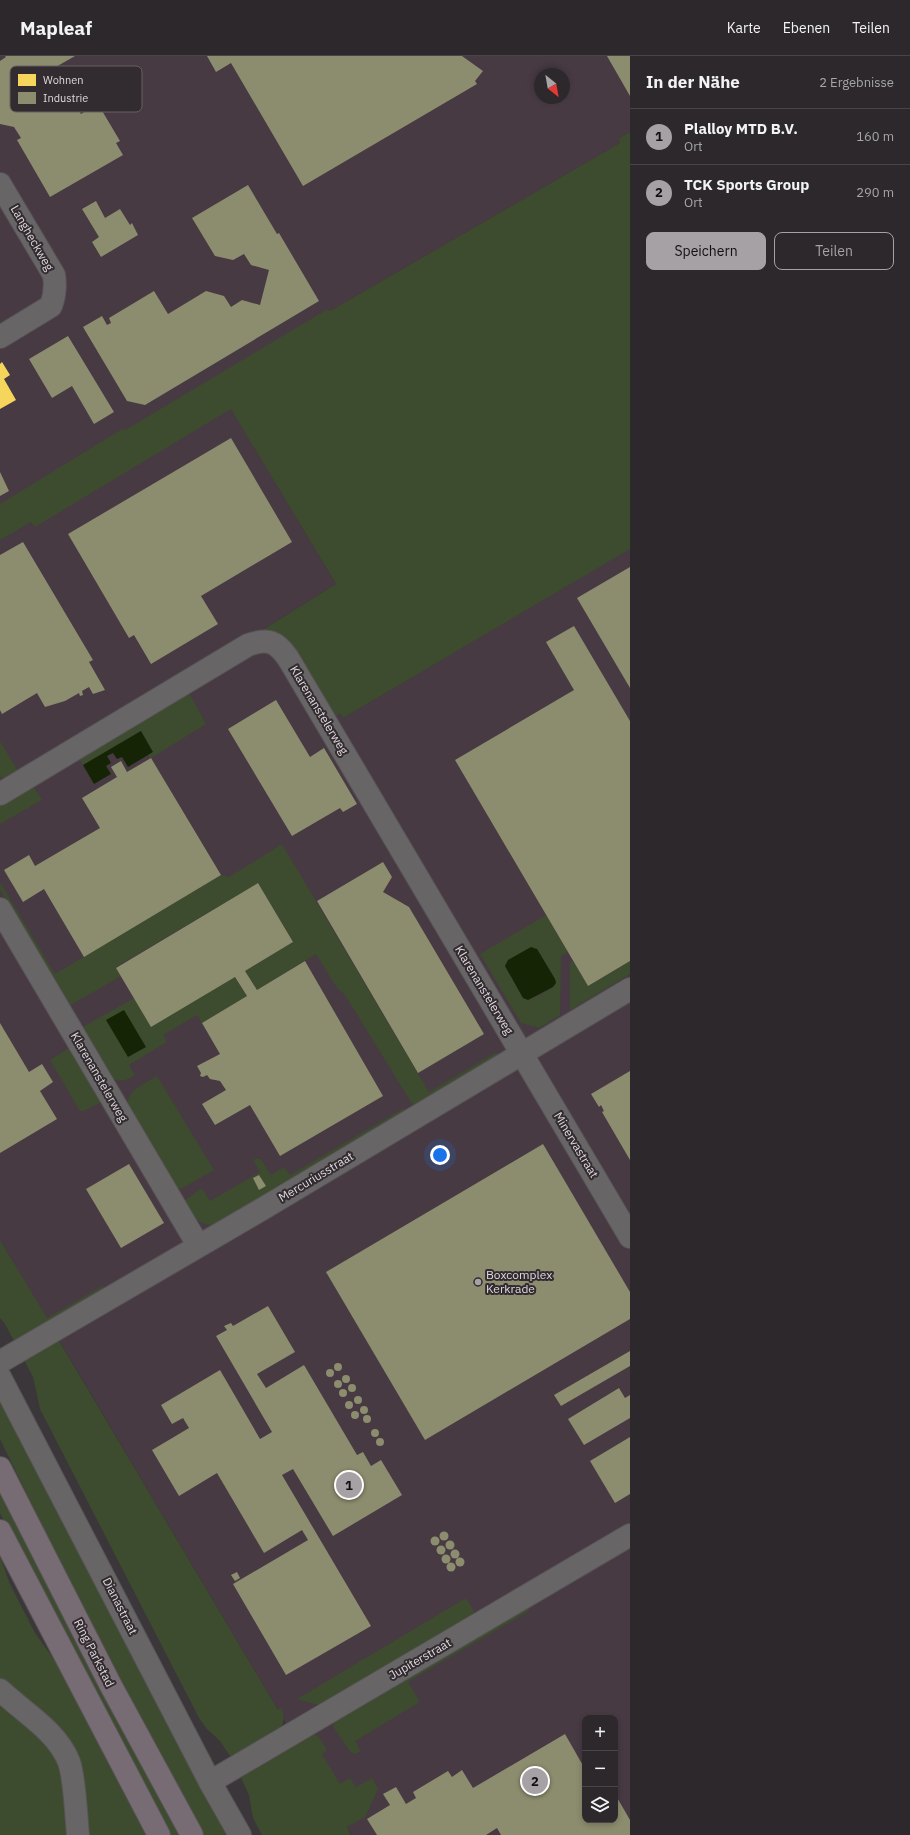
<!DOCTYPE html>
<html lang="de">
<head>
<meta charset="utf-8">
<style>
  body { margin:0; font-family:"IBM Plex Sans",sans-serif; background:#383437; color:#f1f3f6 }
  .controls { position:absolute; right:12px; bottom:12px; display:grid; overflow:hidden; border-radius:8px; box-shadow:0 2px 6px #0003 }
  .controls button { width:36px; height:36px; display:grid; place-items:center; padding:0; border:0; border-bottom:1px solid #484447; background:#2c282b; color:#f1f3f6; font:20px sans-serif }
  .compass { position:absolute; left:534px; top:12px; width:36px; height:36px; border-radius:50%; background:#2c282b; box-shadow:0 2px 6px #0003; rotate:149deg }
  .you { position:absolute; left:440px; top:1099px; width:14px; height:14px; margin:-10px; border:3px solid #fff; border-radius:50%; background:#1a73e8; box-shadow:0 0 0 6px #1a73e833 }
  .badge { display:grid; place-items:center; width:26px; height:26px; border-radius:50%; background:#a6a1a4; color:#111; font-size:13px; font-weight:700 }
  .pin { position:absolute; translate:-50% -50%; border:2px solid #fff; box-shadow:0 1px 4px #0006 }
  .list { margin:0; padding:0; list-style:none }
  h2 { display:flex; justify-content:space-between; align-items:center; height:52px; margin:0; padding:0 16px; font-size:17px }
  h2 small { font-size:13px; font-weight:400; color:#a6a6a9 }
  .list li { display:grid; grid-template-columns:26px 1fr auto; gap:12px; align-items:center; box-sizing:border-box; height:56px; padding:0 16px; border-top:1px solid #484447 }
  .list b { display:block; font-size:15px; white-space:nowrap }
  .list p { margin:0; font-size:13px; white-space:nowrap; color:#a6a6a9 }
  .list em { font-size:13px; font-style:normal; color:#a6a6a9 }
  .actions { display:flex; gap:8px; padding:12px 16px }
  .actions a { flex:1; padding:9px 0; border:1px solid #a6a1a4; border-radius:8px; text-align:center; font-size:14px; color:#a6a1a4 }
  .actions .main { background:#a6a1a4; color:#111 }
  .icon { flex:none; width:22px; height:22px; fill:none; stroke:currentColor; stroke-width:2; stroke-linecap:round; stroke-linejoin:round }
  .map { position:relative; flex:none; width:630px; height:1779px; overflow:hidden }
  header { display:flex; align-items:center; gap:24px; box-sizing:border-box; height:56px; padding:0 20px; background:#2c282b; border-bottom:1px solid #484447 }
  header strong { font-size:19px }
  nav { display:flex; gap:22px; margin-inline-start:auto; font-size:14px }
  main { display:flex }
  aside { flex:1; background:#2c282b }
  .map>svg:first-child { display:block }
</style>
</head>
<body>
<header>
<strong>Mapleaf</strong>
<nav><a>Karte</a><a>Ebenen</a><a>Teilen</a></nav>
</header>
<main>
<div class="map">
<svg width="630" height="1779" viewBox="0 0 630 1779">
  <rect width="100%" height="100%" fill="#3b3639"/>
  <!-- built -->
  <path fill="#473a43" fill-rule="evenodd" d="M0 0H630V76L618 83 620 87 330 255 328 253 231 352 336 528 257 577 340 656 343 662 630 492V1779H352L0 1184ZM540 18H564V42H540ZM585 1662H615V1764H585Z"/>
  <!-- green -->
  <g fill="#3d4b2f" fill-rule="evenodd">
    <path d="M630 76V493L343 662 340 657 335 661 256 578 336 528 231 353 35 471 31 466 0 484V448L122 373 125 374 328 253 330 255 620 87 618 83Z"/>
    <path d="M188 635 206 668 151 702 148 699 152 696 140 675 83 709 78 701Z"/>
    <path d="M0 685 18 715 7 722 0 721Z"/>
    <path d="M33 730 42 744 0 768V747Z"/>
    <path d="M282 788 429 1036 495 997 499 999 414 1051 345 939 337 932 316 898 257 934 245 915 293 886 258 827 116 911 121 920 69 950 0 834V826L55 918 221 819 229 821Z"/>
    <path d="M546 859 568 896 561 900 560 959 539 972 521 967 480 898ZM540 897 556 925C552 934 535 943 525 943L505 910Z"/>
    <path d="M573 905 588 930 630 905V918L570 954V907Z"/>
    <path d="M235 921 247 940 202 967 197 959 163 979 167 986 129 1009 135 1019C126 1025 120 1027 111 1021L81 972 134 942Z"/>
    <path d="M71 991 103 1045 84 1055H80L50 1004Z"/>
    <path d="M157 1020 214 1114 181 1133 176 1132 128 1050C126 1034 146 1027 157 1020Z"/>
    <path d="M404 1052 405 1056 214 1169C200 1170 185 1158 185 1144L202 1132 210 1145 260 1116 253 1104 255 1103H261L271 1119 284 1111 290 1119Z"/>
    <path d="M0 1184 47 1262 104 1229 102 1236 25 1280 14 1285 5 1268 0 1262Z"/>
    <path d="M58 1283 278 1654 282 1652 284 1662 281 1673 234 1699 230 1700 220 1685 207 1673 199 1662 40 1353 33 1321 24 1304Z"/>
    <path d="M0 1336 232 1779H203L110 1608 0 1383Z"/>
    <path d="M0 1430 183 1779H169L28 1514 0 1457Z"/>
    <path d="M0 1500 10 1528 35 1577 66 1620 147 1779H82L76 1720 0 1629Z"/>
    <path d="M466 1542 474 1555 472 1561 322 1650 297 1643Z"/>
    <path d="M523 1551 528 1553 529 1555 408 1626 420 1646 355 1685 361 1695 355 1698 350 1696 334 1672V1665Z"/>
    <path d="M0 1638 61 1698 74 1779H0Z"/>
    <path d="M311 1677 319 1681 327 1694 322 1698 340 1728 350 1722 356 1731 372 1722 378 1733 365 1761 347 1771 351 1779H262L253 1762 249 1739 241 1722 267 1703Z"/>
  </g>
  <!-- water -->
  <g fill="#152405">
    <path d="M141 675 153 696 128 711 122 701 117 703 113 697 107 700 111 707 106 710 111 718 94 728 83 709Z"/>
    <path d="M531 891 537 893 555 923 556 927 553 931 528 944 523 942 505 910 508 904Z"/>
    <path d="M124 954 146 991 128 1001 106 964Z"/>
  </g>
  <!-- homes -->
  <path fill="#f6d55c" d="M2 306 10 319 4 323 16 344 0 353V308Z"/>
  <!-- industry -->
  <g fill="#8c8c6e">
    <path d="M5 0H75L54 12 81 58 98 48 120 85 116 87 123 99 50 141 17 84 21 82 14 71 0 68V5L6 1Z"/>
    <path d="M207 0H462L483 15 475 25 477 28 303 130 231 7 216 16Z"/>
    <path d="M607 0H630V40Z"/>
    <path d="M248 129 277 178 279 177 319 245 145 349 127 345 83 271 102 260 107 269 111 267 109 262 154 235 168 258 206 235 224 240 231 251 242 244 260 249 269 214 251 209 244 198 233 204 215 200 192 162Z"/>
    <path d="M96 145 105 162 120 153 130 169 132 167 138 179 101 201 92 186 99 181 82 153Z"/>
    <path d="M68 280 114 356 94 368 72 330 52 342 29 303Z"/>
    <path d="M231 382 292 486 201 540 218 568 151 608 134 579 129 582 68 478Z"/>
    <path d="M0 416 9 435 0 440Z"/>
    <path d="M23 486 93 604 89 606 105 634 93 638 89 631 82 635 83 639 80 640 79 637 65 645 45 651 37 637 2 658 0 654V499Z"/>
    <path d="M630 511V632L577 542Z"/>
    <path d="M574 570 630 665V905L588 930 455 704 574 634 546 586Z"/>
    <path d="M276 644 310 701 324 692 357 748 343 756 340 752 292 780 228 673Z"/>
    <path d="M151 702 221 819 84 901 44 833 23 846 4 814 29 799 35 810 100 772 82 742 117 721 111 711 121 705 127 716Z"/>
    <path d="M383 806 392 821 383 836 409 851 484 978 418 1017 317 845Z"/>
    <path d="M258 827 293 886 245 915 257 934 305 905 383 1040 280 1100 250 1049 215 1069 202 1048 226 1034 220 1025 210 1023 207 1019 203 1021 200 1020 201 1017 197 1010 220 998 202 967 247 940 235 921 151 971 116 912Z"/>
    <path d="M0 967 29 1016 42 1008 53 1026 40 1035 57 1063 0 1097Z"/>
    <path d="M630 1015V1104L602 1056 604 1055 601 1049 599 1051 591 1038Z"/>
    <path d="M543 1088 630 1236V1263L425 1384 326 1216Z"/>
    <path d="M129 1108 164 1167 121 1192 86 1133Z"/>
    <path d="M259 1119 266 1130 259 1134 253 1122Z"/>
    <path d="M268 1250 295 1296 257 1318 266 1332 304 1309 357 1399 363 1396 371 1410 381 1404 402 1439 333 1480 293 1413 282 1419 371 1570 286 1619 233 1528 308 1484 302 1474 264 1497 217 1417 179 1440 152 1394 189 1372 183 1362 172 1368 161 1349 220 1314 260 1383 272 1376 216 1280 227 1274 224 1270 231 1267 233 1270Z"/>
    <path d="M630 1295V1310L561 1350 554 1339Z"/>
    <circle cx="338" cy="1311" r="4"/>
    <circle cx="330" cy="1317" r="4"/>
    <circle cx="346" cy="1323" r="4"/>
    <circle cx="338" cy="1328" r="4"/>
    <circle cx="352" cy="1332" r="4"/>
    <path d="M619 1332 625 1342 630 1339V1362L584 1389 568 1363Z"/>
    <circle cx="343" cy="1337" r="4"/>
    <circle cx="358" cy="1344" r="4"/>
    <circle cx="349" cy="1349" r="4"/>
    <circle cx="364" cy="1354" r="4"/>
    <circle cx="355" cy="1359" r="4"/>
    <circle cx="367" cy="1363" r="4"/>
    <circle cx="375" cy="1377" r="4"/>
    <path d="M630 1381V1438L615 1447 590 1405Z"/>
    <circle cx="380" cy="1386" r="4"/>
    <circle cx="444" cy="1480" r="4.5"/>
    <circle cx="435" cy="1485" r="4.5"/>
    <circle cx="450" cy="1489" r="4.5"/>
    <circle cx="441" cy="1494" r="4.5"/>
    <circle cx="455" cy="1498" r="4.5"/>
    <circle cx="446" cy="1503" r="4.5"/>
    <circle cx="460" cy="1506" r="4.5"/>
    <circle cx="451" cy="1511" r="4.5"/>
    <path d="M237 1516 240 1522 235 1525 231 1519Z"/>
    <path d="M565 1678 585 1713V1764H615V1738L630 1764V1779H501L497 1772 486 1779H377L367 1763 390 1749 383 1738 396 1731 406 1748 416 1742 413 1736 448 1715 452 1721 462 1714 473 1732Z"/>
  </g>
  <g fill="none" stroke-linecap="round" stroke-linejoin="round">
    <!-- minor casing -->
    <g stroke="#585356" stroke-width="24">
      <g id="minor">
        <path d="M0 128 54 219C56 231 55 239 51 250L0 281"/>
        <path d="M0 738 248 589C268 582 276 585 288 602L630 1181"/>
        <path d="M0 853 198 1189"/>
        <path d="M0 1306 264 1152 630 933"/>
        <path d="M0 1321 210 1726 240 1779"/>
        <path d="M0 1634C23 1656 57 1675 69 1706 75 1723 76 1760 78 1779"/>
        <path d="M210 1726 630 1479"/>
      </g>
    </g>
    <!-- highway casing -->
    <g stroke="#585356" stroke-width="24">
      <g id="highway">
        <path d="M0 1412 110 1628 192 1779"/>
        <path d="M0 1475 159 1779"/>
      </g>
    </g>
    <!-- minor -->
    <use href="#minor" stroke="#676566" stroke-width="22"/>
    <!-- highway -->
    <use href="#highway" stroke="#776c74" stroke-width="22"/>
  </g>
  <!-- markers -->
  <circle fill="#a6a1a4" stroke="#322b2f" stroke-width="1.5" cx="478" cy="1226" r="4"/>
  <g text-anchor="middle" stroke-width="4" stroke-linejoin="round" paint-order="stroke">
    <!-- street labels -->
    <g font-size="12" fill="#dfdadd" stroke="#322b2f">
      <text transform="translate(32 182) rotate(60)" y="4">Langheckweg</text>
      <text transform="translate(319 654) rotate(59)" y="4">Klarenanstelerweg</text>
      <text transform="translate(484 934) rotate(59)" y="4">Klarenanstelerweg</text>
      <text transform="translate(99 1021) rotate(60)" y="4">Klarenanstelerweg</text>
      <text transform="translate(576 1089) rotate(59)" y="4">Minervastraat</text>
      <text transform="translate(316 1121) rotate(-31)" y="4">Mercuriusstraat</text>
      <text transform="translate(120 1550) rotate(63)" y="4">Dianastraat</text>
      <text transform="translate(94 1597) rotate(63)" y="4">Ring Parkstad</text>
      <text transform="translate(420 1603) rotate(-30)" y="4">Jupiterstraat</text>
    </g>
    <!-- poi labels -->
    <g font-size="12" fill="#dfdadd" stroke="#322b2f" text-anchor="start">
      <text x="486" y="1223">Boxcomplex<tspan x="486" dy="14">Kerkrade</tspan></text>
    </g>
  </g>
  <!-- legend -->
  <rect x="10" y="10" width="132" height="46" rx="6" fill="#322b2f" stroke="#666063" stroke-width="1"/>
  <rect x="18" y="18" width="18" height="12" fill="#f6d55c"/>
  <rect x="18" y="36" width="18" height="12" fill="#8c8c6e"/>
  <g font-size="11" fill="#dfdadd">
    <text x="43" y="28">Wohnen</text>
    <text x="43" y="46">Industrie</text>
  </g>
</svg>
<div class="controls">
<button>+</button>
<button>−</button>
<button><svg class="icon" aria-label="layers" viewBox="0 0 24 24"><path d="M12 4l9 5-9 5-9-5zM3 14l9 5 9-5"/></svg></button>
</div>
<svg class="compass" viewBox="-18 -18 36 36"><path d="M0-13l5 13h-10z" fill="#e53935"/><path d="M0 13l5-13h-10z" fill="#a6a6a9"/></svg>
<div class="you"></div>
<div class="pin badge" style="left:349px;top:1429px">1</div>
<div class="pin badge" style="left:535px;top:1725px">2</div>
</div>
<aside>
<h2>In der Nähe<small>2 Ergebnisse</small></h2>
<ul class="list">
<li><span class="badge">1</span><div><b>Plalloy MTD B.V.</b><p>Ort</p></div><em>160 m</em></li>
<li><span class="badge">2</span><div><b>TCK Sports Group</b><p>Ort</p></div><em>290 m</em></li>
</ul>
<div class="actions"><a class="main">Speichern</a><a>Teilen</a></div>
</aside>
</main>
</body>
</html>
